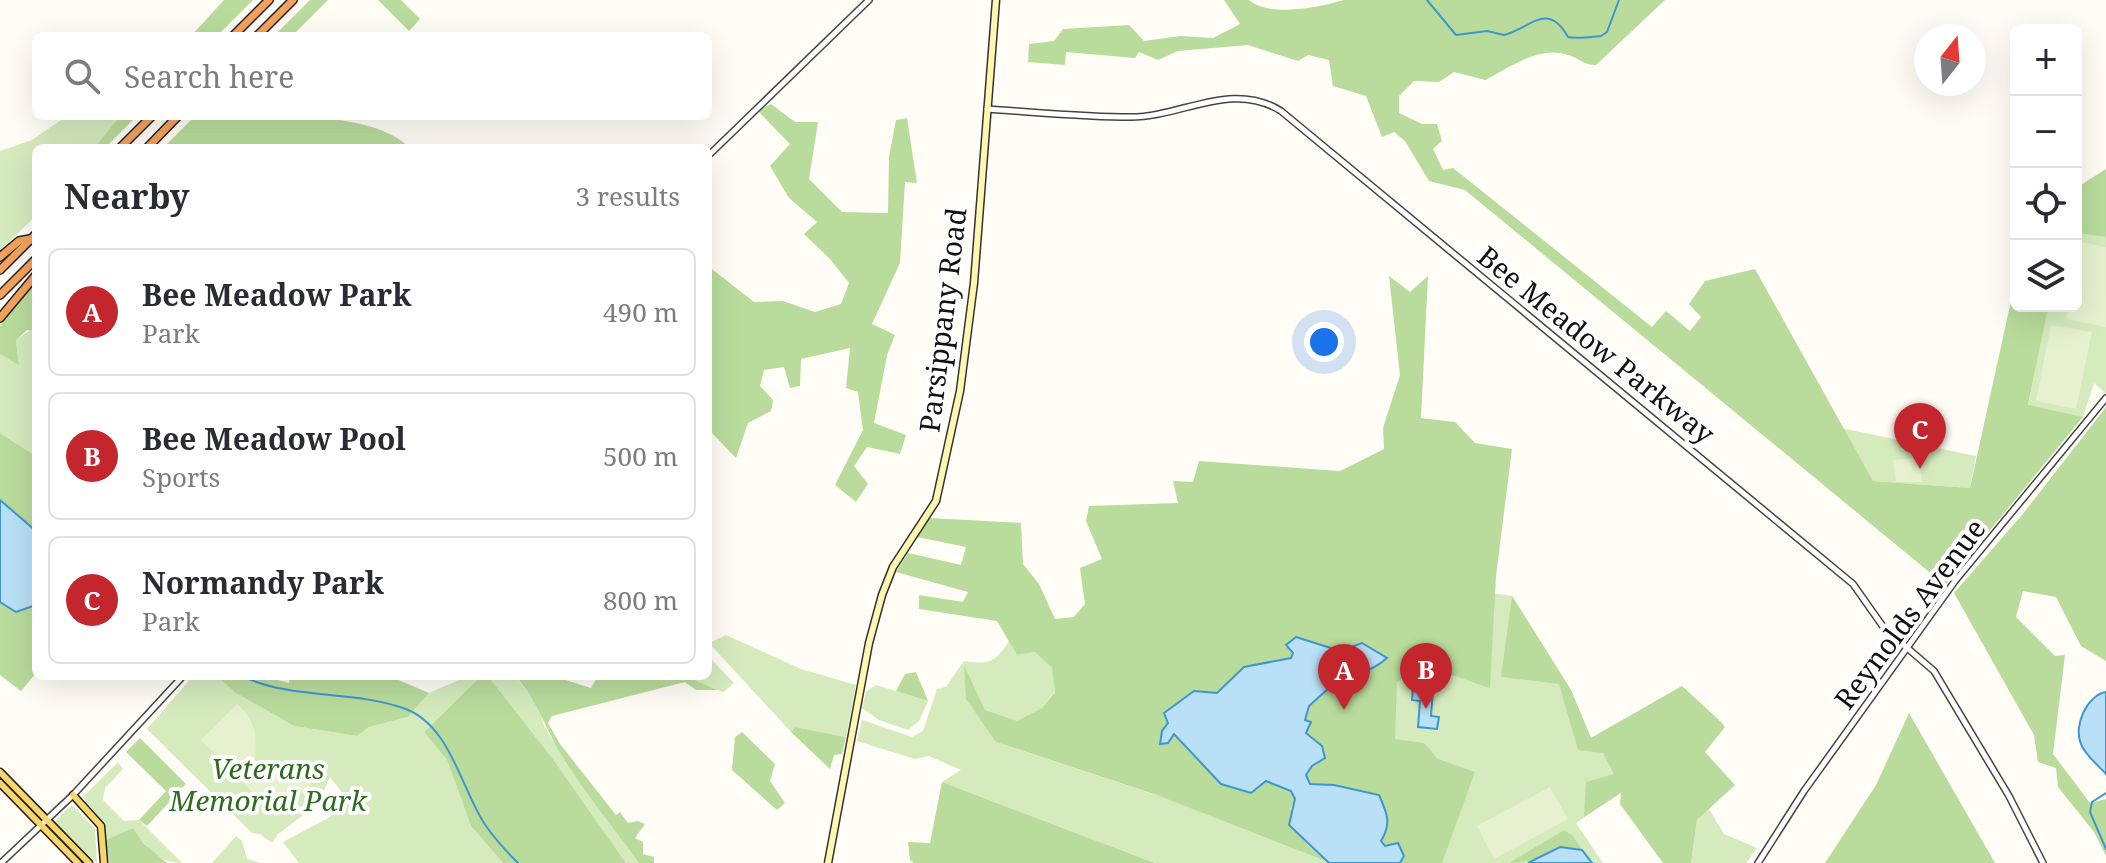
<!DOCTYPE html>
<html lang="en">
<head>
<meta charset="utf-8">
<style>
  body { margin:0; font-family:"Noto Serif",serif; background:#f2f2f3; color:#2b2b33 }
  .controls { position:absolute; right:24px; top:24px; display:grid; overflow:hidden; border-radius:12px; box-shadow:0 8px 32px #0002 }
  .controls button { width:72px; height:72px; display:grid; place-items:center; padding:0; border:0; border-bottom:2px solid #e1e1e2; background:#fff; color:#2b2b33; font:40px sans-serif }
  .compass { position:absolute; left:1914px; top:24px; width:72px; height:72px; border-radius:50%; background:#fff; box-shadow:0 8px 32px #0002; rotate:17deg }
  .you { position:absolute; left:1324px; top:342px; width:28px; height:28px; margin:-20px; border:6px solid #fff; border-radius:50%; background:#1a73e8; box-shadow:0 0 0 12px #1a73e833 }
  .badge { display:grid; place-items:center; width:52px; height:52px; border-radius:50%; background:#c4262e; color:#fff; font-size:26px; font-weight:700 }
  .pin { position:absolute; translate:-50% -66px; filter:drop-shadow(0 2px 4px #0008) }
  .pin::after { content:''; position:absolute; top:42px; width:28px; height:24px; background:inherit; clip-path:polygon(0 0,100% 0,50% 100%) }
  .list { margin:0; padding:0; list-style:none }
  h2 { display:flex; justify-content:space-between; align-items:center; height:104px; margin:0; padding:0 32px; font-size:34px }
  h2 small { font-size:26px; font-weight:400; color:#7c7c81 }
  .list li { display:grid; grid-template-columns:52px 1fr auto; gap:24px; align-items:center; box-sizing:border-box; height:128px; margin:0 16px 16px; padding:0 16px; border:2px solid #e1e1e2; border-radius:12px }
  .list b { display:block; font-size:30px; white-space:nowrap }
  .list p { margin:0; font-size:26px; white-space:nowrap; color:#7c7c81 }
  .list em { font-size:26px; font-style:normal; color:#7c7c81 }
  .icon { flex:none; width:44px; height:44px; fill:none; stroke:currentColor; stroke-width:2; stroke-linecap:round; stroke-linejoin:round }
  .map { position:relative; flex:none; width:2106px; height:863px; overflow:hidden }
  .search { position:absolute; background:#fff; box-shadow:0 8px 32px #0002; left:32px; top:32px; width:680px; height:88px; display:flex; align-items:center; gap:20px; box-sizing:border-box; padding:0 28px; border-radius:12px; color:#7c7c81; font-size:30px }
  .panel { position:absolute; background:#fff; box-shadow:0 8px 32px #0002; left:32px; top:144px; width:680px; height:536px; border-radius:12px }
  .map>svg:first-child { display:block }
</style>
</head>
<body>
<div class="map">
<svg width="2106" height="863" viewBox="0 0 2106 863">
  <rect width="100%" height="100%" fill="#fffdf5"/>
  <!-- green -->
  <g fill="#d5ebbd">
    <path d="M67 116H120L94 148H36V216L0 250V151L32 140Z"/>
    <path d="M2076 232 2106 237V394L2094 383 2083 417 2028 406 2047 312 2053 306H2076Z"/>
    <path d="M33 328 36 330V456L0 433V354L19 364 16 340Z"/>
    <path d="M1841 428 1976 456 1970 488 1873 481Z"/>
    <path d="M1340 570 1512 596 1571 690 1591 738 1682 686 1722 723 1576 823 1603 863H1155L942 782 961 770 929 756 915 759 857 741 862 720 912 737 923 731 937 689 946 687 964 661C989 665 996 662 1009 641L1017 655 1035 652 1052 668 1055 691 1042 708 1018 722 985 710 965 668 996 742 1156 795Z"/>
    <path d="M726 635 801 669 856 685 846 737 795 727 791 732 709 643Z"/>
    <path d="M708 656 734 683 723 692 685 676H708Z"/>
    <path d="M193 676H216L236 693 294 726 357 736 369 727 408 717 429 693 468 676H481L424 732 447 760 471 826 503 863H299L283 842 330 817 341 791 330 777 318 804 278 834 272 843 260 834 252 833 147 729Z"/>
    <path d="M488 676H515L539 707 544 726 564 759 639 863H626L553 759Z"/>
    <path d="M876 685 928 701 919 721 908 730 879 720 862 708 866 692Z"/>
    <path d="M118 762 123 769 105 788 103 800 124 821 139 820 182 863C159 863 145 847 133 828L107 840 104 824 83 797Z"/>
    <path d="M72 805 95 829 97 863 54 822Z"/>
    <path d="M1709 809 1724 834 1757 848 1746 863H1691L1697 820Z"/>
    <path d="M236 836 242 841 247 859 261 863H212Z"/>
  </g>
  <!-- forest -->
  <g fill="#b9dc9c">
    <path d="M224 0H253L217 36H191Z"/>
    <path d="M310 0H328L292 36H274Z"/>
    <path d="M378 0H401L420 19 409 31Z"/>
    <path d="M1224 0H1249C1270 18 1320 7 1344 0H1665L1596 65C1582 65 1580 58 1568 55 1539 45 1509 68 1485 80L1454 72 1439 82 1414 81 1399 96V113L1422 124H1437L1442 141 1433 149 1443 170 1453 168 1652 327 1666 311 1690 331 1701 317 1689 304 1705 281 1755 269 1873 481 1970 488 2016 278V306H2053L2047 313 2028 405 2083 417 1945 585 1465 190 1429 181 1405 141 1394 132 1382 137 1366 96 1333 86 1329 60 1308 55 1298 61 1248 45 1178 51 1158 60 1139 52 1135 58 1066 52 1065 65 1028 62 1029 44 1054 41 1063 29 1129 25 1144 41 1180 36 1213 38 1240 24Z"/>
    <path d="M771 104 795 122H818L809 179 842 212 888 213 889 157 896 120 907 118 917 183 905 182 900 263 872 324 895 335 887 355 874 423 906 435 900 454 867 447 854 466 868 484 856 502 835 485 863 430 858 392 846 388 850 348 801 359 800 386 790 388 784 367 764 370 760 386 773 400 771 411 748 423 736 458 708 429V266L754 302 783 301 815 312 841 304 849 283 830 259 804 234 817 222 789 198 770 166 790 144 758 111Z"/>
    <path d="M120 116H137L105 148H94Z"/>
    <path d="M195 116C250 116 371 107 410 148H163Z"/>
    <path d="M2106 169V237L2076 233V188Z"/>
    <path d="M1389 276 1410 292 1428 276 1421 418 1455 422 1475 443 1512 449 1496 576 1490 688C1458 678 1426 660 1397 682L1395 739 1424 743 1438 759 1475 772 1442 863H1400L1404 856 1385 846 1334 785 1310 784 1306 774 1312 766 1325 758 1322 746 1306 733 1311 722 1305 721 1309 706 1330 687 1326 675 1359 674 1386 657 1362 643 1340 651 1296 637 1291 659 1244 667 1217 693 1194 691 1174 733 1221 784C1245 782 1282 774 1295 799L1290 809 1306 844 1326 861 1157 795 996 742 966 699 964 665 985 710 1017 721 1042 708 1055 692 1052 668 1035 652 1017 655 997 621 919 609V595L963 602 968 592 896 572 908 553 961 565 966 547 917 537 930 518 1021 523 1023 564 1039 584 1055 619 1074 617 1085 604 1080 568 1102 559 1086 521 1089 506 1178 503 1173 481 1193 482 1199 461 1340 471 1384 449 1383 428 1400 375Z"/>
    <path d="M36 280V330H27L16 340 19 365 0 354V326Z"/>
    <path d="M2106 407V661L2081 646 2056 597 2023 591 2016 617 2055 656 2065 655 2053 754 2090 803 2106 799V856L2094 832 2058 787 2056 768 2038 762 2034 735 1954 593 2022 515Z"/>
    <path d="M0 433 36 456V531L0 500Z"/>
    <path d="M1512 596 1571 690 1591 738 1682 686 1722 723 1725 727 1705 752 1735 785 1697 820 1691 863H1663L1620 804 1621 793 1584 817 1586 782 1614 774 1603 753 1578 750 1559 684 1501 677Z"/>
    <path d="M0 602 16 612 36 605V673L21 691 0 675Z"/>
    <path d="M916 672 928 701 896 691 905 674Z"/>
    <path d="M216 676H263L289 683 290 676H325L336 680 389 676 429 693 408 717 369 727 357 736 294 726 236 693Z"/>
    <path d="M481 676H488L553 759 626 863H503L471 826 447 760 424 732Z"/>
    <path d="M515 676H553L591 688 598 676H685L718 690H696L685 682 552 716 548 723 560 744 616 815 620 812 628 823 638 821 645 824 635 838 643 842V854L654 857V863H639C614 828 585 793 562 756 545 729 538 700 515 676Z"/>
    <path d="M1909 713 1995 863H1825L1876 785Z"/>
    <path d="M795 727 846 737 842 754 834 755 830 769 791 732Z"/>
    <path d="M742 732 775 764 770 781 785 803 777 810 732 770 735 737Z"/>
    <path d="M140 738 186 784 147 826 139 820 166 791 126 752Z"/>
    <path d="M942 782 1155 863H914L910 860 908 842 930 843Z"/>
    <path d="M133 828 144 844 167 863H109L106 840Z"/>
    <path d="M1564 830 1573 836 1582 850C1547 846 1541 863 1509 863Z"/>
  </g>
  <!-- pitch -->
  <g fill="#e6f2cf">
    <path d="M2081 242 2106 247V327L2066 319 2068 306H2076V267Z"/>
    <path d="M2051 325 2092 332 2076 409 2036 401Z"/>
    <path d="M1919 458 1922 482H1896L1893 460Z"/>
    <path d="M237 704C256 721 257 735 255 760L239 776 201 740Z"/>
    <path d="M282 764 299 768 315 781 276 817 241 780 262 767Z"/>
    <path d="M1550 787 1568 819 1494 859 1477 826Z"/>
  </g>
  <!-- water -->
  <g fill="#b9e0f7" stroke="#3f96cf" stroke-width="2">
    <path d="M0 500 36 531V605L16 612 0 602Z"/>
    <path d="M1296 637 1340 651 1362 643 1387 658C1368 675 1351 674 1326 675L1330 687 1309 706 1305 720 1311 722 1306 733 1322 746 1325 758 1312 766 1306 775 1310 784 1334 785 1379 795C1387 813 1392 823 1381 841L1385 846 1398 843 1404 856 1400 863H1329L1289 825 1295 799 1291 791 1266 781 1251 793 1221 784 1174 734 1168 743 1160 744 1162 731 1168 723 1164 713 1194 691 1217 693 1244 667 1291 658 1293 653 1286 645Z"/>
    <path d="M1413 688 1433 690 1431 716 1439 717 1437 729 1418 727 1420 701 1412 700Z"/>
    <path d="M2106 692V774C2099 766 2084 754 2081 744 2073 726 2087 695 2106 692Z"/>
    <path d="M1560 847 1582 850 1592 863H1528Z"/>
  </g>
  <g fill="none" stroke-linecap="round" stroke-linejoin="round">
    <!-- stream -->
    <g stroke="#3f96cf" stroke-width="2">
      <path d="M1427 0 1456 35 1487 31 1504 35C1530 29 1547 0 1568 37 1578 39 1591 37 1601 36L1607 32 1619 0"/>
      <path d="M242 676C292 700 351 690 403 708 451 724 461 790 486 826 495 839 506 851 518 863"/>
      <path d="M2106 793 2092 802 2090 812 2106 849"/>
    </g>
    <!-- tertiary casing -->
    <g stroke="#444" stroke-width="8">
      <g id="tertiary">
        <path d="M987 109C1035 112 1083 117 1131 117 1182 117 1232 80 1281 111L1853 584 1884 628 1934 671 2009 796 2043 863"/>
        <path d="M708 156 869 0"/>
        <path d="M1 863 73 795 183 676"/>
        <path d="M1758 863 1804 791 1955 581 2106 398"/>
      </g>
    </g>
    <!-- secondary casing -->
    <g stroke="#333" stroke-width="9">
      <path id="secondary" d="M828 863 869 643 882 595 893 567 936 501 960 391 974 283 996 0"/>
    </g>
    <!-- primary casing -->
    <g stroke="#222" stroke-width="9">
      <g id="primary">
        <path d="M0 772 89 863"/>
        <path d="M0 783 78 863"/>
        <path d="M73 795 101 826 104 863"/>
      </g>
    </g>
    <!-- motorway casing -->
    <g stroke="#222" stroke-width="10">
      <g id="motorway">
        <path d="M233 36 269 0"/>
        <path d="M257 36 293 0"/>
        <path d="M120 148 152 116"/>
        <path d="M147 148 178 116"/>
        <path d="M0 257 19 241 30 239"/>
        <path d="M0 270 36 234"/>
        <path d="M0 295 36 259"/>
        <path d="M0 318 36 275"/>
      </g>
    </g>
    <!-- tertiary -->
    <use href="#tertiary" stroke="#fff" stroke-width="5"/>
    <!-- secondary -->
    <use href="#secondary" stroke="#fff6b0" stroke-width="6"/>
    <!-- primary -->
    <use href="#primary" stroke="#f9d66b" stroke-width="6"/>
    <!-- motorway -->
    <use href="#motorway" stroke="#f5a25d" stroke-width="7"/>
  </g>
  <g text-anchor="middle" stroke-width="8" stroke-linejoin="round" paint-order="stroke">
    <!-- street labels -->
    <g font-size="28" fill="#111" stroke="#fff">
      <text transform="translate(943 320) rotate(-83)" y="10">Parsippany Road</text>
      <text transform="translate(1596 345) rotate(39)" y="10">Bee Meadow Parkway</text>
      <text transform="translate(1910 614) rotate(-53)" y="10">Reynolds Avenue</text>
    </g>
    <!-- park labels -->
    <g font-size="28" font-style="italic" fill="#2f6b1f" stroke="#fff">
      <text x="268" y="779">Veterans<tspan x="268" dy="32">Memorial Park</tspan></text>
    </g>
  </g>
</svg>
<div class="controls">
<button>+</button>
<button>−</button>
<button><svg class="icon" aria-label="locate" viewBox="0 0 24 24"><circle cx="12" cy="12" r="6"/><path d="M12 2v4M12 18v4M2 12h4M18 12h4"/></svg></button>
<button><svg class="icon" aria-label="layers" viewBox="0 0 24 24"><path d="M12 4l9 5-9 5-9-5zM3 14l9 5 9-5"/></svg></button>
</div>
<svg class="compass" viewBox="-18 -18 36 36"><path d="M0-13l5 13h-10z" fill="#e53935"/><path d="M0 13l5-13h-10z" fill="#7c7c81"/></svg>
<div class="you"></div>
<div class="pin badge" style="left:1344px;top:710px">A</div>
<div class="pin badge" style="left:1426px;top:709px">B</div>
<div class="pin badge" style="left:1920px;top:469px">C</div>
<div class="search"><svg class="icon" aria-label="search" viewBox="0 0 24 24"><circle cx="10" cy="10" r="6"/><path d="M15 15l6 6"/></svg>Search here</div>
<section class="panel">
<h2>Nearby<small>3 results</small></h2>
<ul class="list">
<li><span class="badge">A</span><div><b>Bee Meadow Park</b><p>Park</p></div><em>490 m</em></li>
<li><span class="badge">B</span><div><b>Bee Meadow Pool</b><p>Sports</p></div><em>500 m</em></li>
<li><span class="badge">C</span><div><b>Normandy Park</b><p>Park</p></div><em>800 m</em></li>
</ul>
</section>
</div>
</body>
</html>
